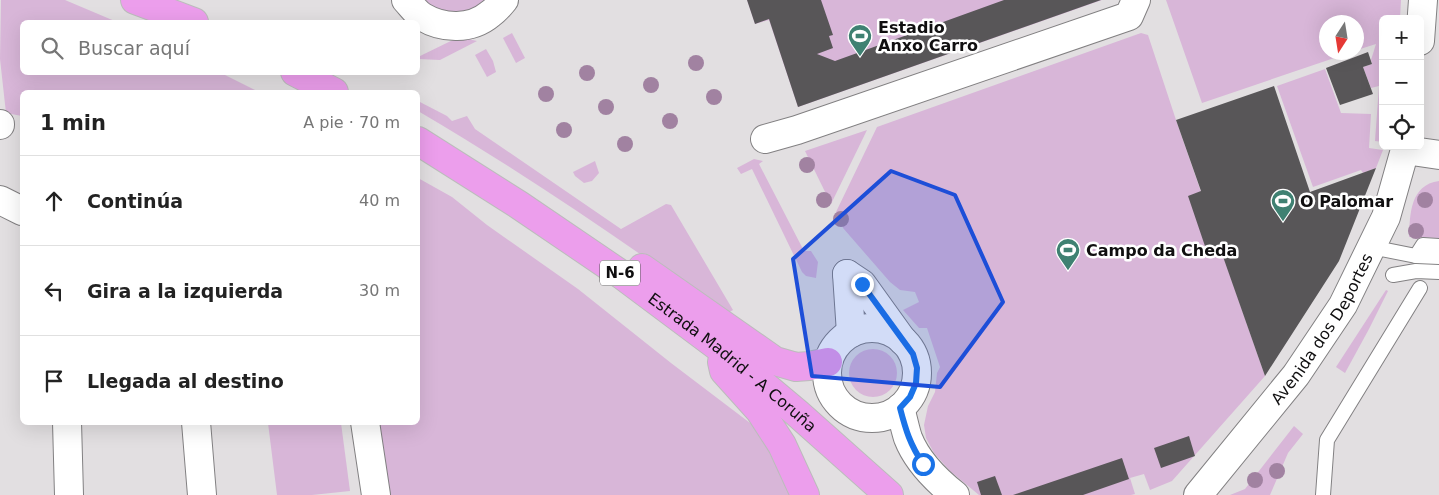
<!DOCTYPE html>
<html lang="es">
<head>
<meta charset="utf-8">
<style>
  body { margin:0; font-family:"DejaVu Sans",sans-serif; background:#f6f6f6; color:#222 }
  .controls { position:absolute; right:15px; top:15px; display:grid; overflow:hidden; border-radius:8px; box-shadow:0 5px 20px #0002 }
  .controls button { width:45px; height:45px; display:grid; place-items:center; padding:0; border:0; border-bottom:1px solid #e0e0e0; background:#fff; color:#222; font:25px sans-serif }
  .compass { position:absolute; left:1319px; top:15px; width:45px; height:45px; border-radius:50%; background:#fff; box-shadow:0 5px 20px #0002; rotate:192deg }
  .stop { position:absolute; width:15px; height:15px; margin:-11px; border:4px solid #1a73e8; border-radius:50%; background:#fff }
  .stop.end { background:#1a73e8; border-color:#fff; box-shadow:0 1px 5px #0008 }
  .list { margin:0; padding:0; list-style:none }
  h2 { display:flex; justify-content:space-between; align-items:center; height:65px; margin:0; padding:0 20px; font-size:21px }
  h2 small { font-size:16px; font-weight:400; color:#767676 }
  .list li { display:grid; grid-template-columns:32px 1fr auto; gap:15px; align-items:center; box-sizing:border-box; height:90px; padding:0 20px; border-top:1px solid #e0e0e0 }
  .list b { display:block; font-size:19px; white-space:nowrap }
  .list em { font-size:16px; font-style:normal; color:#767676 }
  .icon { flex:none; width:28px; height:28px; fill:none; stroke:currentColor; stroke-width:2; stroke-linecap:round; stroke-linejoin:round }
  .map { position:relative; flex:none; width:1439px; height:495px; overflow:hidden }
  .search { position:absolute; background:#fff; box-shadow:0 5px 20px #0002; left:20px; top:20px; width:400px; height:55px; display:flex; align-items:center; gap:12px; box-sizing:border-box; padding:0 18px; border-radius:8px; color:#767676; font-size:19px }
  .panel { position:absolute; background:#fff; box-shadow:0 5px 20px #0002; left:20px; top:90px; width:400px; height:335px; border-radius:8px }
  .map>svg:first-child { display:block }
</style>
</head>
<body>
<div class="map">
<svg width="1439" height="495" viewBox="0 0 1439 495">
  <rect width="100%" height="100%" fill="#e2dfe1"/>
  <!-- green -->
  <g fill="#d8b6d8">
    <path d="M1 0H65L117 22H22V72L221 73 259 92H22V116L6 113 0 59Z"/>
    <path d="M423 0H487C483 3 478 7 473 10 456 17 437 11 423 0Z"/>
    <path d="M747 0H1102L798 107 769 20 755 24Z"/>
    <path d="M1166 0H1401L1400 19H1383V142L1375 141 1379 86 1371 88 1363 67 1372 64 1371 60 1376 44 1357 50 1356 22H1326V52L1349 53 1202 103Z"/>
    <path d="M512 33 525 58 516 63 503 38Z"/>
    <path d="M1141 33 1148 35 1176 120 1265 376 1172 481 1150 490 1144 474 1130 478 1135 494 1131 495H979L950 471 934 453 926 438 924 425 928 406 935 392 937 373 940 367 927 328H919L903 310 919 302 915 292 900 290 890 282 843 228 836 212 877 127Z"/>
    <path d="M459 37 477 41 440 60 418 59V57Z"/>
    <path d="M486 49 493 61 496 72 487 77 475 55Z"/>
    <path d="M1325 69 1341 113 1371 114 1369 148 1383 150 1376 168 1363 173 1361 170 1313 187 1277 86Z"/>
    <path d="M418 101 447 116 452 121 467 116 475 129 621 229 666 204 671 205 733 310 726 314C625 243 524 173 418 111Z"/>
    <path d="M867 130 831 204 805 151Z"/>
    <path d="M754 159 763 161 759 164 804 251H811L818 262 816 278 806 276 802 272 752 169 741 174 737 168Z"/>
    <path d="M595 161 599 173 592 181 584 183 575 176 573 172Z"/>
    <path d="M418 178 452 197 487 225 578 289 671 363 758 429 790 495H387L376 423 418 422Z"/>
    <path d="M1439 181V238L1409 237C1410 214 1410 185 1439 181Z"/>
    <path d="M1386 290 1388 291 1369 329 1345 373 1336 367Z"/>
    <circle cx="873" cy="373" r="24"/>
    <path d="M268 423H341L350 491 312 495H277Z"/>
    <path d="M1294 426 1303 434 1288 453 1270 495H1230L1245 489Z"/>
  </g>
  <!-- building -->
  <g fill="#585658">
    <path d="M747 0H821L833 35 829 36 833 48 817 54 835 61 1004 0H1101L798 107 769 19 755 24Z"/>
    <path d="M1368 52 1372 64 1363 67 1373 94 1340 105 1326 68Z"/>
    <path d="M1274 86 1310 192 1376 168 1339 261 1265 376 1221 251 1208 255 1188 196 1201 191 1176 120Z"/>
    <path d="M1189 436 1195 456 1161 468 1154 448Z"/>
    <path d="M1122 458 1129 479 1083 495H1013Z"/>
    <path d="M995 476 1002 495H981L977 482Z"/>
  </g>
  <g fill="none" stroke-linecap="round" stroke-linejoin="round">
    <!-- service casing -->
    <g stroke="#828082" stroke-width="16">
      <g id="service">
        <path d="M1371 247 1416 256 1439 257"/>
        <path d="M1416 256 1423 245 1439 246"/>
        <path d="M1393 275 1416 271 1439 272"/>
        <path d="M1323 495 1327 440 1420 288"/>
      </g>
    </g>
    <!-- minor casing -->
    <g stroke="#828082" stroke-width="30">
      <g id="minor">
        <path d="M406 0C411 5 416 13 423 17 443 29 471 30 490 14 496 10 500 5 504 0"/>
        <path d="M0 124V125"/>
        <path d="M765 139 797 130 1129 16 1136 0"/>
        <path d="M1405 150 1439 155"/>
        <path d="M0 200 22 211"/>
        <path d="M847 274 862 284 903 341"/>
        <path d="M847 274 851 333"/>
        <circle cx="872" cy="373" r="45"/>
        <path d="M900 408C903 418 905 429 908 438 917 461 936 480 955 495"/>
        <path d="M67 422 69 495"/>
        <path d="M196 422 202 495"/>
        <path d="M365 422 376 495"/>
      </g>
    </g>
    <!-- tertiary casing -->
    <g stroke="#828082" stroke-width="30">
      <g id="tertiary">
        <path d="M1420 41 1423 0"/>
        <path id="s1" d="M1198 495 1296 375 1343 305 1386 217 1406 146"/>
      </g>
    </g>
    <!-- trunk casing -->
    <g stroke="#bcbcbc" stroke-width="30">
      <g id="trunk">
        <path d="M135 0 194 22"/>
        <path d="M295 72 334 92"/>
        <path id="s2" d="M418 141 519 205 622 275 717 346 797 413 889 495"/>
        <path d="M642 268 775 361 796 367 809 366 828 362"/>
        <path d="M722 362 724 371 760 411 782 445 805 495"/>
      </g>
    </g>
    <!-- service -->
    <use href="#service" stroke="#fff" stroke-width="14"/>
    <!-- minor -->
    <use href="#minor" stroke="#fff" stroke-width="28"/>
    <!-- tertiary -->
    <use href="#tertiary" stroke="#fff" stroke-width="28"/>
    <!-- trunk -->
    <use href="#trunk" stroke="#ec9eec" stroke-width="28"/>
  </g>
  <!-- trees -->
  <g fill="#a182a1">
    <circle cx="696" cy="63" r="8"/>
    <circle cx="587" cy="73" r="8"/>
    <circle cx="651" cy="85" r="8"/>
    <circle cx="546" cy="94" r="8"/>
    <circle cx="714" cy="97" r="8"/>
    <circle cx="606" cy="107" r="8"/>
    <circle cx="670" cy="121" r="8"/>
    <circle cx="564" cy="130" r="8"/>
    <circle cx="625" cy="144" r="8"/>
    <circle cx="807" cy="165" r="8"/>
    <circle cx="824" cy="200" r="8"/>
    <circle cx="1425" cy="200" r="8"/>
    <circle cx="841" cy="219" r="8"/>
    <circle cx="1416" cy="231" r="8"/>
    <circle cx="1277" cy="471" r="8"/>
    <circle cx="1255" cy="480" r="8"/>
  </g>
  <g fill="none" stroke-linecap="round" stroke-linejoin="round">
    <!-- route -->
    <path stroke="#1a73e8" stroke-width="6" d="M862 284 913 354 917 368 916 383 910 397 900 408C906 431 910 444 923 464"/>
  </g>
  <!-- marked area -->
  <path fill="#1d4ed8" fill-opacity="0.2" stroke="#1d4ed8" stroke-width="4" stroke-linejoin="round" d="M891 171 955 195 1003 302 940 387 812 376 793 259Z"/>
  <!-- icons -->
  <defs>
    <g id="stadium-pin" transform="scale(1.25)"><path d="M0 17L-7.5 6A9.5 9.5 0 1 1 7.5 6Z" fill="#3f8172" stroke="#fff"/><path d="M0-5a6.5 5 0 1 0 0 10a6.5 5 0 1 0 0-10ZM-3.5-1.8h7v3.6h-7Z" fill="#fff"/></g>
  </defs>
  <g fill-rule="evenodd">
    <use href="#stadium-pin" x="860" y="36"/>
    <use href="#stadium-pin" x="1283" y="201"/>
    <use href="#stadium-pin" x="1068" y="250"/>
  </g>
  <g text-anchor="middle" stroke-width="5" stroke-linejoin="round" paint-order="stroke">
    <!-- shield labels -->
    <rect fill="#fff" stroke="#585758" stroke-width="1" x="600" y="260.5" width="40" height="25" rx="4"/>
    <g font-size="15" font-weight="bold" fill="#100f10">
      <text x="620" y="278">N-6</text>
    </g>
    <!-- poi labels -->
    <g font-size="16" font-weight="bold" fill="#100f10" stroke="#fff" text-anchor="start">
      <text x="878" y="33">Estadio<tspan x="878" dy="18">Anxo Carro</tspan></text>
      <text x="1300" y="207">O Palomar</text>
      <text x="1086" y="256">Campo da Cheda</text>
    </g>
    <!-- street labels -->
    <g font-size="16" fill="#100f10" stroke="#fff">
      <text dy="6" stroke="none"><textPath href="#s1" startOffset="208">Avenida dos Deportes</textPath></text>
      <text dy="6" stroke="none"><textPath href="#s2" startOffset="385">Estrada Madrid - A Coruña</textPath></text>
    </g>
  </g>
</svg>
<div class="controls">
<button>+</button>
<button>−</button>
<button><svg class="icon" aria-label="locate" viewBox="0 0 24 24"><circle cx="12" cy="12" r="6"/><path d="M12 2v4M12 18v4M2 12h4M18 12h4"/></svg></button>
</div>
<svg class="compass" viewBox="-18 -18 36 36"><path d="M0-13l5 13h-10z" fill="#e53935"/><path d="M0 13l5-13h-10z" fill="#767676"/></svg>
<div class="stop" style="left:923px;top:464px"></div>
<div class="stop end" style="left:862px;top:284px"></div>
<div class="search"><svg class="icon" aria-label="search" viewBox="0 0 24 24"><circle cx="10" cy="10" r="6"/><path d="M15 15l6 6"/></svg>Buscar aquí</div>
<section class="panel">
<h2>1 min<small>A pie · 70 m</small></h2>
<ul class="list">
<li><svg class="icon" aria-label="ahead" viewBox="0 0 24 24"><path d="M12 20V5M6 11l6-6 6 6"/></svg><div><b>Continúa</b></div><em>40 m</em></li>
<li><svg class="icon" aria-label="left" viewBox="0 0 24 24"><path d="M17 20v-9H6M10 6l-5 5 5 5"/></svg><div><b>Gira a la izquierda</b></div><em>30 m</em></li>
<li><svg class="icon" aria-label="arrive" viewBox="0 0 24 24"><path d="M6 21V4h12l-3 4 3 4H6"/></svg><div><b>Llegada al destino</b></div></li>
</ul>
</section>
</div>
</body>
</html>
